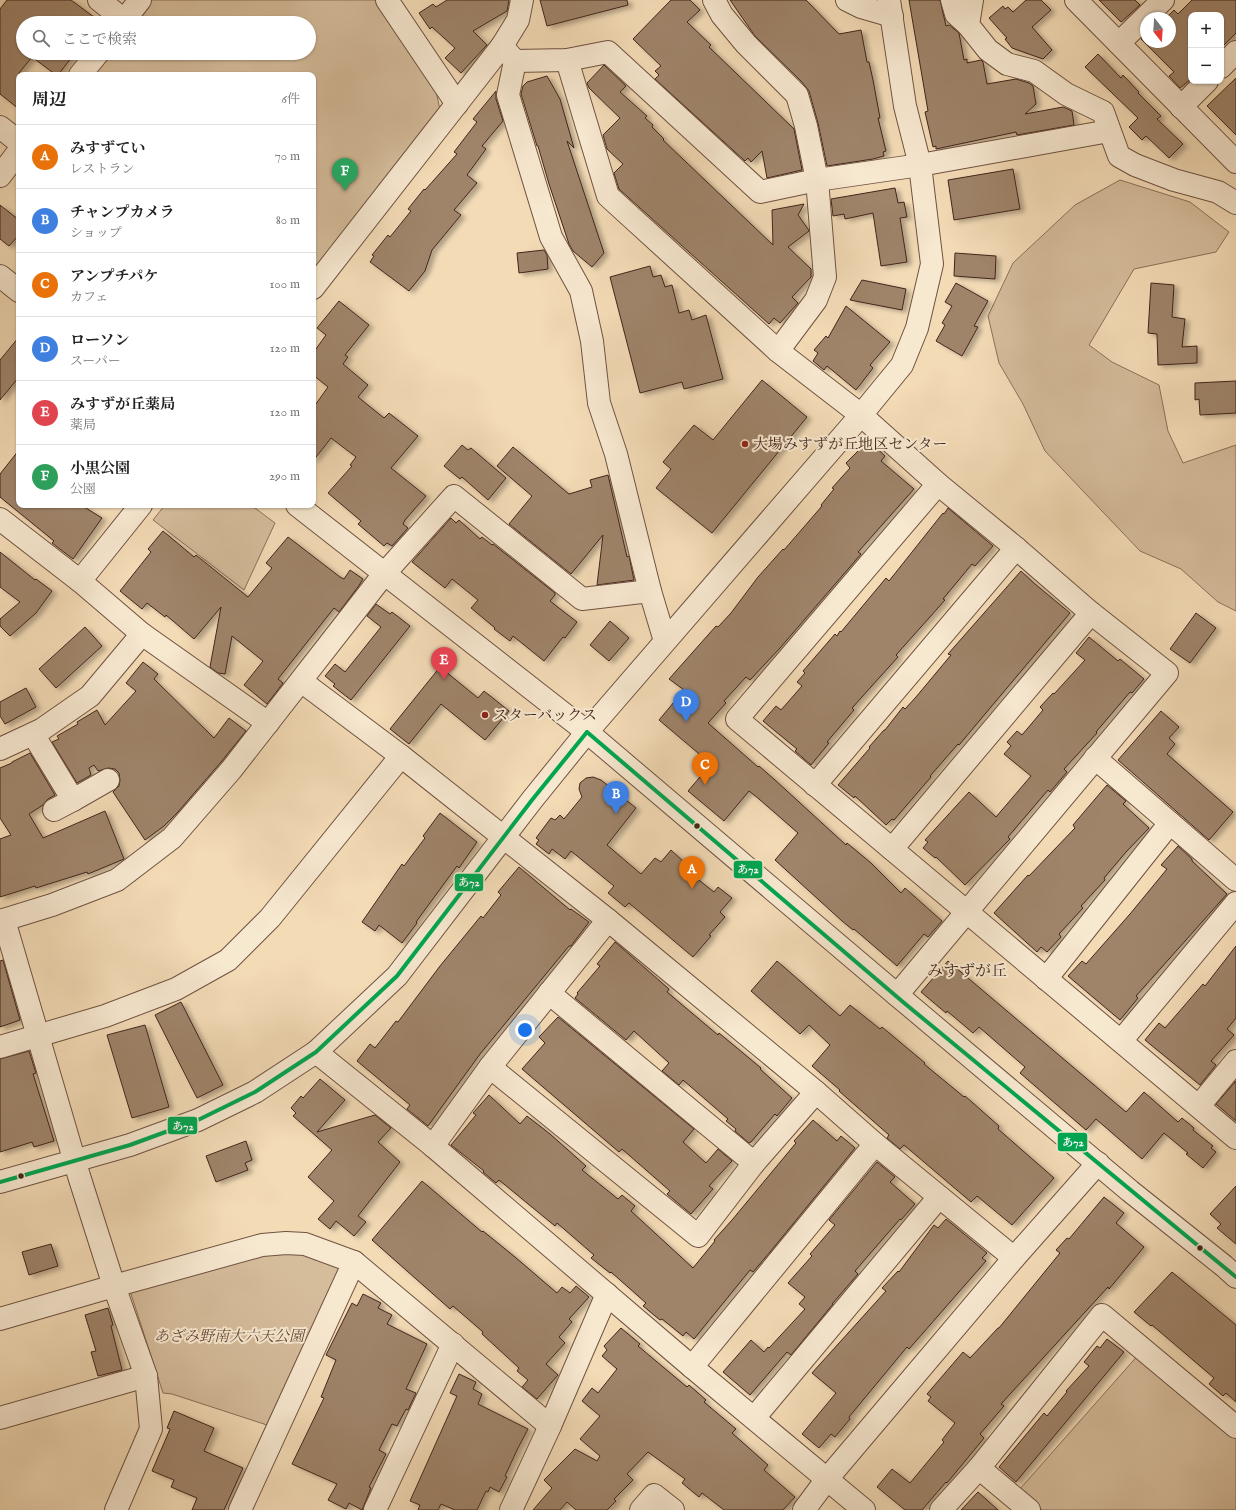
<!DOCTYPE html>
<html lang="ja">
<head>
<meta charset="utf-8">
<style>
  body { margin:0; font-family:"IM FELL English","Noto Serif JP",serif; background:#f2f2f2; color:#222 }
  .controls { position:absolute; right:12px; top:12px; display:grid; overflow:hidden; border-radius:8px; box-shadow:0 1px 3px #0004 }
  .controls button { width:36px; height:36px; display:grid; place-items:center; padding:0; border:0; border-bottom:1px solid #e0e0e0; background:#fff; color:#222; font:20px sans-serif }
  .compass { position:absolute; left:1140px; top:12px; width:36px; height:36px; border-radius:50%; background:#fff; box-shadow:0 1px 3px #0004; rotate:163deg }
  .you { position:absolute; left:525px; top:1030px; width:14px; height:14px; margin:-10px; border:3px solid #fff; border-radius:50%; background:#1a73e8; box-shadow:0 0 0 6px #1a73e833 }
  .badge { display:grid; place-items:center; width:26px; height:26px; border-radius:50%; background:#8f2418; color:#fff; font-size:13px; font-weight:700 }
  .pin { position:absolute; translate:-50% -33px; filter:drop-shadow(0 1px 2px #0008) }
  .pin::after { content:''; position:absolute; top:21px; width:14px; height:12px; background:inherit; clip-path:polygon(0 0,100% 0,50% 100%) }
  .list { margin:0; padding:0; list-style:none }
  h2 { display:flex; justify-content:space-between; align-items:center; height:52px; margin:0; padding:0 16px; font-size:17px }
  h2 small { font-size:13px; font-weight:400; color:#767676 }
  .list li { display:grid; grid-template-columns:26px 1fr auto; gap:12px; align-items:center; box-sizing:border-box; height:64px; padding:0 16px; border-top:1px solid #e0e0e0 }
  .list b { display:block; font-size:15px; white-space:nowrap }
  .list p { margin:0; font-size:13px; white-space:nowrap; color:#767676 }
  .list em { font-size:13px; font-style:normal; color:#767676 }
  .icon { flex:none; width:22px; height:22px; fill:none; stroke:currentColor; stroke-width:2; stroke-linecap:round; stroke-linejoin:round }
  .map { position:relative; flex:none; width:1236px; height:1510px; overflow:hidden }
  .search { position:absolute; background:#fff; box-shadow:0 1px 3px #0004; left:16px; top:16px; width:300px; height:44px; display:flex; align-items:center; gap:10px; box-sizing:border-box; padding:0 14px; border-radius:22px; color:#767676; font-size:15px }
  .panel { position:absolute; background:#fff; box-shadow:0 1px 3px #0004; left:16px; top:72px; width:300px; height:436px; border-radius:8px }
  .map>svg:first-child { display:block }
</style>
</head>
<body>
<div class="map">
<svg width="1236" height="1510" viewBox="0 0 1236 1510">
  <defs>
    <filter id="shadow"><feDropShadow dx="4.5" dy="2.5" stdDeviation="2" flood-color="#0004"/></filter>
  </defs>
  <rect width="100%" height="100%" fill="#f3dbb6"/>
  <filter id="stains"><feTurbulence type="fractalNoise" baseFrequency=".005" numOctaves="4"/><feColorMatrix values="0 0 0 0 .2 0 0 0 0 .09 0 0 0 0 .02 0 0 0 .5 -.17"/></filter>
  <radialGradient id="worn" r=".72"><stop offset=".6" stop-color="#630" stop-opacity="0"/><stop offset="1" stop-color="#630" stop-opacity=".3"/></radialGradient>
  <!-- green -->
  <g fill="#d5bc9b" stroke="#8c705a">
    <path d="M149 0H377L436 91 440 110 313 272V75H90L107 53H309V23H131Z"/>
    <path d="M1120 180 1190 202 1229 232 1216 252 1134 269 1089 345 1112 362 1159 385 1168 431 1183 463 1236 445V611L1218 602 1181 569 1140 551 1045 451 1023 404 999 363 988 316 1013 263 1075 205Z"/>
    <path d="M165 505H251L275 523 244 590 153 520Z"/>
    <path d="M300 1248 343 1265 267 1425 172 1394 163 1393 130 1291 243 1257Z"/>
    <path d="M1140 1353 1236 1435V1510H1042L1019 1490Z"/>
  </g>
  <!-- building -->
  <g fill="#9f846b" stroke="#43251a" filter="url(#shadow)">
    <path d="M7 0H71L102 23H23V53H75L58 75H56L32 57 19 73V109L0 94V9Z"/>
    <path d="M447 0H509L507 11 473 31 487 45 461 73 445 58 455 48 432 27 430 29 419 13 433 4 436 7Z"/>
    <path d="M540 0H627L628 5 547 26Z"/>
    <path d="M671 0H690L700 10 687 22 711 45 709 47 794 129 802 170 767 178 762 151 751 162 748 158 745 161 655 79 659 75 655 71 661 66 633 39Z"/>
    <path d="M730 0H806L839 34 861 30 867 62H869L873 80 880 118H878L886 151 883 152 884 156 873 159 827 166 818 123 809 91 801 81 755 36Z"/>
    <path d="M909 0H940L946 26 949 25 959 33 964 60 967 59V63L981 60 983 62 987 84 1016 79 1029 83 1033 86 1036 104 1025 114 1063 107 1072 111 1074 125 1017 135 1016 132 936 149V146L933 147 925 112 928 111Z"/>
    <path d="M1026 0H1041L1051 10 1032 27 1052 50 1043 59 1012 48 1005 39 1007 38 989 18 1003 6 1005 9 1008 7 1013 12Z"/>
    <path d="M1099 0H1135L1140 5 1121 22Z"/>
    <path d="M1192 0H1236V33L1221 48V15H1191V79L1180 88 1169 76 1174 72 1141 39 1146 34V42H1170V18H1166L1174 10 1178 14Z"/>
    <path d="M1098 54 1121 78 1123 75 1139 92 1138 93 1161 116 1157 119 1183 144 1169 158 1146 136 1142 140 1129 127 1138 118 1085 67Z"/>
    <path d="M604 65 626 86 620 92 647 116 645 118 653 125 652 127 664 139 663 140 773 245 772 210 804 204 798 215 808 229 809 231 788 247 811 269V277L792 297 798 303 780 323 774 318 769 324 619 189 614 173 623 164 607 149 603 135 620 118 589 88 587 83Z"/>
    <path d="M547 76 560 99 574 148 567 141 604 253 592 267 573 251 569 244 549 184 538 146H537L521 94 523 86 527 82Z"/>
    <path d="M1236 78V135L1207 106Z"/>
    <path d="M496 91V99L503 121 482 146 486 149 467 175 477 183 454 210 461 215 432 250 425 271 409 291 370 262 374 256 372 255 388 235 390 237 411 211 408 209 424 189 425 190 457 154 454 152 477 122 473 119Z"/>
    <path d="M1013 169 1020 209 954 220 948 180Z"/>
    <path d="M895 188 898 203 904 202 907 217 900 218 907 262 881 266 873 213 845 219 844 214 833 216 831 199Z"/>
    <path d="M0 205 19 220V235L9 246 0 239Z"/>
    <path d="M544 250 547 255 548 269 519 273 517 253Z"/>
    <path d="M955 253 996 256 995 279 954 276Z"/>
    <path d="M650 266 653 277 661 275 665 287 672 285 679 313 689 310 692 320 706 315 723 379 684 389 682 382 640 393 610 277Z"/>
    <path d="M862 280 906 289 902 310 850 300Z"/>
    <path d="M956 283 988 301 974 326 978 327 962 356 936 341 945 325 942 323 952 306 945 302Z"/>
    <path d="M1151 283 1174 285 1172 317 1185 319 1182 347 1197 346V363L1158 365 1157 334 1148 333Z"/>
    <path d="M339 301 369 325 345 355 348 357 343 364 368 385 358 397 384 418 389 413 418 436 391 468 426 496 405 520 403 524 408 528 392 546 387 543 384 546 358 524 361 521 328 493 352 466 350 465 356 457 331 438 313 461V408L328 387 313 375V353L326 335 317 328Z"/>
    <path d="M846 306 890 342 870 365 873 368 856 390 827 366 824 370 813 361 818 353 814 350 826 336 828 338Z"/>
    <path d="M19 337V377L0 400V360Z"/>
    <path d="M762 380 807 417 712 533 656 488 671 469 663 462 694 425 713 440Z"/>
    <path d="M1236 381V413L1200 415 1199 399 1195 400V383Z"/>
    <path d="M870 442 885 456 881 461 914 489 858 552 861 554 780 648 750 680 746 677 724 701 726 703 708 723 758 767 759 766 775 780 846 845 847 843 871 863 901 893 905 888 942 921 928 937 924 934 897 966 854 929 853 930 842 921 775 860 798 833 759 799 749 791 724 821 688 791 711 764 659 720 684 690 669 679 716 626 718 627 731 613 758 577 783 549 784 550 822 506 821 505 834 489 832 488 850 468 846 463 861 448 863 450Z"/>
    <path d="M462 445 468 450 471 448 506 478 488 500 462 477 460 479 444 466Z"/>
    <path d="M513 447 569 494 592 487 590 480 608 475 627 557 629 556 634 580 597 585 603 535 571 574 509 524 532 496 497 466Z"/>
    <path d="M19 450V505H81L102 518 73 559 52 543 54 541 0 497V474Z"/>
    <path d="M948 508 993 546 975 566 972 564 943 599 945 600 896 655 898 657 852 708 854 710 827 742 829 743 811 765 795 751 797 749 763 721 776 706 781 710 802 686 797 682 805 673 803 671 835 634 837 636 840 631 841 632 886 578 889 581 943 513 944 514Z"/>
    <path d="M451 518 456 523 459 520 480 539 482 537 492 545 493 544 555 593V595L550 601 577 622 565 638 563 637 544 661 513 636 510 641 494 629 495 628 471 608 478 600 452 579 445 588 412 562Z"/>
    <path d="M163 531 194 557 196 555 248 597 272 568 266 563 288 537 340 577 344 579 350 570 363 579 358 587 339 612 334 608 278 679 283 683 267 704 244 685 263 661 232 636 225 674 218 673 210 667 221 607 194 639 166 615 165 617 147 603 142 609 120 591 151 552 148 549Z"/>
    <path d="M0 552 35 580 36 579 52 591 36 613 10 636 0 626V619L20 602 0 587Z"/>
    <path d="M1021 571 1035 584 1070 613 959 745 958 744 930 776 931 777 894 820 892 819 886 825 855 796 854 798 838 785 870 748 869 747 884 730H885L903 707 905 709 916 697 951 655 948 654Z"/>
    <path d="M376 604 390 614 392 612 410 626 351 700 333 686 335 684 325 676 335 664 345 672 381 627 367 616Z"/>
    <path d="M1196 613 1216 628 1190 663 1170 649Z"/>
    <path d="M610 621 629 638 609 661 590 645Z"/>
    <path d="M85 627 102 646 56 688 39 669Z"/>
    <path d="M1089 637 1118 661 1120 659 1144 679 1132 693 1130 692 1096 732 1097 733 1064 769 1067 772 1050 792 1048 790 1008 837 1010 839 965 885 936 857 935 858 923 848 928 842 925 840 969 792 996 817 1031 776 1004 754 1011 746 1007 742 1017 731 1022 735 1043 710 1040 707 1053 693 1054 694 1085 660 1076 653Z"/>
    <path d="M143 662 158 674 154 679 214 738 229 718 246 731 221 762 177 813 164 826 145 840 113 792 119 786 120 780 119 773 115 769 108 768 98 771 94 765 89 768 91 775 77 783 52 742 59 739 57 736 78 724 77 722 97 710 105 725 136 691 126 683Z"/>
    <path d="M440 667 478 698 484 691 509 711 485 740 441 704 409 744 390 729Z"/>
    <path d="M26 688 36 707 5 724 0 716V702Z"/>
    <path d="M1161 711 1179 727 1169 738 1175 744 1167 754 1233 812 1209 840 1118 760Z"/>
    <path d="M30 753 55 795 48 799 43 805 29 814 43 838 105 811 124 859 88 874 87 872 36 888 35 886 0 897V839L11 835 0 818V768L12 763V762Z"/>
    <path d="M593 777 601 780 636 808 607 845 641 874 655 858 661 862 671 850 684 862 681 866 714 892 718 887 732 898 720 912 725 917 709 935 711 936 693 957 629 903 625 907 608 893 614 886 571 851 565 859 552 849 549 854 536 844 539 840 536 838 551 818 555 820 560 815 564 819 582 797 579 789 580 783 586 778Z"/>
    <path d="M1107 785 1126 801 1123 804 1149 828 1126 852 1104 878 1105 880 1081 906 1083 908 1059 934 1061 937 1047 952 1041 947 1037 952 994 913 1028 875 1029 876 1075 828 1073 825Z"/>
    <path d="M440 813 477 842 459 868 457 866 416 922 417 923 402 943 379 925 375 931 362 922 402 864 404 866 425 838 423 836Z"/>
    <path d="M1178 846 1192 859V861L1227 894 1136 996 1138 998 1120 1020 1068 976 1082 961 1086 964 1130 914 1167 869 1161 865Z"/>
    <path d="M519 867 570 910 571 909 589 922 571 946H569L480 1054 428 1126 407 1109 410 1105 357 1061 370 1044 375 1048 396 1021 398 1022 440 966 481 916 483 918 501 895 498 892Z"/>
    <path d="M615 942 669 989 667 992 718 1035 719 1033 761 1068 760 1069 792 1098 777 1116 775 1114 751 1142 749 1143 735 1131 736 1129 726 1121 728 1119 683 1080 679 1085 662 1071 669 1063 634 1031 626 1040 575 998 578 994 577 993 600 966 597 964Z"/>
    <path d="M1236 946V1018L1227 1029 1234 1035 1211 1061 1216 1065 1200 1085 1145 1040 1159 1023 1165 1028 1203 984 1205 986Z"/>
    <path d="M3 960 20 1020 0 1027V961Z"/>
    <path d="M777 961 840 1016 850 1005 880 1029 882 1027 925 1063 924 1064 964 1097 965 1096 999 1126 998 1129 1054 1178 1012 1225 977 1196 971 1202 904 1145 900 1149 887 1138 889 1135 839 1091 840 1090 812 1066 830 1045 809 1025 800 1034 751 991Z"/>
    <path d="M948 961 1126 1112 1144 1092 1178 1122 1182 1118 1194 1128 1193 1130 1213 1146 1211 1148 1216 1152 1203 1168 1186 1154 1188 1153 1164 1133 1142 1159 1096 1119 1086 1130 1020 1073 1025 1067 979 1027 973 1033 947 1011 946 1013 921 992Z"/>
    <path d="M181 1002 223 1085 197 1098 155 1015Z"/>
    <path d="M558 1017 694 1129 683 1142 706 1163 718 1149 732 1161 709 1186 713 1189 691 1214 667 1194 670 1191 622 1149 619 1152 522 1069 545 1043 539 1037Z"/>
    <path d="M145 1025 169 1107 132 1118 107 1035Z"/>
    <path d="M29 1051 36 1073 33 1074 54 1141 34 1147 32 1142 0 1152V1059Z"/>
    <path d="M320 1079 345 1100 317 1132 375 1115 391 1128 378 1142 400 1162 358 1216 366 1222 354 1236 336 1221 330 1229 318 1219 334 1201 308 1177 332 1150 293 1116 296 1113 291 1108 301 1096 303 1098Z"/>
    <path d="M1236 1081V1121L1216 1104Z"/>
    <path d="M489 1095 520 1124 527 1116 550 1134 586 1166 582 1170 618 1199 622 1195 635 1206 631 1211 693 1268 715 1241 714 1240 732 1220 796 1143 794 1141 813 1120 837 1141 841 1136 855 1148 770 1252 753 1272 750 1270 694 1339 686 1332 683 1336 662 1319 660 1320 643 1306 646 1303 611 1272 610 1273 591 1258 594 1255 557 1223 555 1226 499 1180 496 1183 483 1172 484 1171 451 1145 476 1115 473 1113Z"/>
    <path d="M246 1141 252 1160 245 1163 248 1170 216 1182 206 1156Z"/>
    <path d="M877 1162 895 1177 890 1182 915 1204 901 1220 900 1219 855 1271 858 1274 832 1304H833L791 1355 787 1352 750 1395 723 1372 751 1340 764 1352 768 1347 769 1348 805 1309 799 1304 805 1297 788 1283 812 1256 810 1254 835 1225 829 1220Z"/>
    <path d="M422 1181 482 1232 483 1231 515 1257 557 1293 562 1287 570 1293 576 1286 589 1297 569 1319 572 1322 559 1337 565 1343 546 1364 558 1375 537 1399 522 1387 528 1380 517 1371 519 1368 482 1334 483 1332 453 1306 450 1309 372 1240Z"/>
    <path d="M1236 1186V1244L1217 1228 1221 1224 1210 1214Z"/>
    <path d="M1104 1197 1124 1213 1116 1223 1144 1247 1109 1289 1108 1287 1001 1404 1004 1406 980 1434 984 1438 947 1483 946 1482 922 1510H905L877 1487 892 1469 910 1483 944 1442 942 1440 955 1423 928 1401 931 1397 927 1394 963 1352 970 1358 998 1328H999L1060 1253 1056 1250 1067 1238 1069 1239Z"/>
    <path d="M946 1219 987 1253 982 1258 986 1261 909 1349 907 1347 849 1417 850 1419 835 1437 831 1434 819 1448 802 1434 836 1393 812 1373 886 1291 882 1288 898 1271 899 1272 934 1225 938 1228Z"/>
    <path d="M51 1244 58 1266 29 1275 22 1252Z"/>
    <path d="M1172 1272 1236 1325V1402L1226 1393 1223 1396 1209 1384 1214 1378 1152 1325 1151 1326 1134 1312Z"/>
    <path d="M363 1294 381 1303 378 1308 392 1315 387 1324 427 1344 406 1389 416 1393 408 1410 406 1409 397 1426 392 1424 379 1450 386 1454 369 1487 371 1488 362 1510 349 1503 346 1509 328 1500 337 1484 292 1464 324 1398 321 1397 336 1360 326 1355 352 1303 357 1306Z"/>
    <path d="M108 1308 113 1325 111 1326 122 1370 98 1376 91 1352 96 1351 85 1315Z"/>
    <path d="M621 1328 640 1344 638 1346 687 1387 689 1385 706 1400 704 1402 736 1429 732 1433 768 1465 764 1470 795 1497 783 1510H724L702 1493 699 1497 682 1483 685 1479 648 1452 627 1474 633 1480 614 1499 616 1501 607 1510H576L567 1502 560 1510H533L552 1488 544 1480 575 1449 597 1461 600 1456 580 1439 600 1416 582 1401 592 1388 598 1393 617 1369 602 1356 607 1350 604 1346Z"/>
    <path d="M1107 1339 1124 1352 1016 1482 999 1467 1044 1413 1047 1416 1067 1392 1066 1391 1089 1366 1084 1362 1097 1346 1100 1348Z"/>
    <path d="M459 1374 476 1382 473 1389 482 1394 478 1404 528 1429 518 1448 505 1476 507 1477 499 1492 490 1487 488 1492 486 1491 477 1510H455L441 1504 438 1510H418L420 1505 410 1501 457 1396 450 1393Z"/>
    <path d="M174 1411 214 1428 204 1451 243 1468 224 1510H192L197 1498 171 1487 174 1480 152 1471 170 1429 167 1428Z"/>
    <path d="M978 1492 998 1510H961Z"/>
  </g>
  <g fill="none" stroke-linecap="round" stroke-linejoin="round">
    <!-- minor casing -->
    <g stroke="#6f5241" stroke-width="24">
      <g id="minor">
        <path d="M99 0 124 20"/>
        <path d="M387 0 457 104"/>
        <path d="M714 0 722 15 746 44 797 95 806 126 817 180 825 277 816 300 778 351"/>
        <path d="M847 0 861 7 892 16"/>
        <path d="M952 0 956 14 968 25"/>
        <path d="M972 0 968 25 988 50 1007 64 1034 71 1066 94 1103 112 1119 156 1135 165 1174 180 1218 192 1236 203"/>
        <path d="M1076 0 1236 162"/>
        <path d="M122 23 140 0"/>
        <path d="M1119 43 1163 0"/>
        <path d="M502 46 515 61 567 60 608 52 760 192 817 180 920 165 1109 131"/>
        <path d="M567 60 608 196 778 351 861 415 938 484 1016 548 1091 613 1167 673 897 995"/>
        <path d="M515 61 508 95 551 237 581 291 592 341 599 403 616 454 650 591"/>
        <path d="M1221 67 1236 52"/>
        <path d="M80 75 98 53"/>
        <path d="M1181 107 1207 81"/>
        <path d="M0 127 19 142"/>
        <path d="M0 176 19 151"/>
        <path d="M0 276 19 291"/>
        <path d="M313 288 502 46 518 20 522 0"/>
        <path d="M938 484 737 719 1236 1138"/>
        <path d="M297 505 587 732 897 995 1130 1191 1224 1266 1236 1277"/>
        <path d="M0 519 80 581 142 634 268 723"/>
        <path d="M80 581 141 505"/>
        <path d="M301 681 401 756 608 920 816 1092 875 1144 1014 1258"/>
        <path d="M33 734 73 800 108 780"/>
        <path d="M0 749 41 730 90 696 142 634"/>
        <path d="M1095 758 1236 880"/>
        <path d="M815 785 1016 548"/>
        <path d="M54 810 73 800"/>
        <path d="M892 849 1091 613"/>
        <path d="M4 920 79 1176 114 1286 146 1376 151 1429 116 1510"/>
        <path d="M0 921 52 905 117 880 172 838 231 770 384 574 454 496 582 599 650 591 665 641"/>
        <path d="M1046 979 1170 823"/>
        <path d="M549 993 754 1163"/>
        <path d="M1121 1041 1236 903"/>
        <path d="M0 1047 105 1016 176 989 228 960 270 918 401 756"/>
        <path d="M316 1052 433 1146 692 1367 864 1510"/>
        <path d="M490 1067 698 1236 754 1163 816 1092"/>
        <path d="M1199 1106 1236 1061"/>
        <path d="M433 1146 490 1067 608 920"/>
        <path d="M0 1182 130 1145 198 1120 255 1092 316 1052 397 976 532 800 587 732 861 415 902 365 917 328 932 264 920 165 905 106 889 0"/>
        <path d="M0 1319 114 1286 262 1245 286 1243 305 1244 354 1262 550 1426"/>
        <path d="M692 1367 875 1144"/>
        <path d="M0 1418 146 1376"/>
        <path d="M754 1418 939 1197"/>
        <path d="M979 1468 1102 1315 1236 1427"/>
        <path d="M240 1510 354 1262"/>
        <path d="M375 1510 453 1344"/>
        <path d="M511 1510 550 1426 607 1294"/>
        <path d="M641 1510 654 1495 673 1510"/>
        <path d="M804 1510 827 1479 1014 1258 1098 1163"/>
        <path d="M941 1510 979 1468 1029 1510"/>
      </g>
    </g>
    <!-- minor -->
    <use href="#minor" stroke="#f7e8d0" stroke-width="22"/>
    <!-- bus-1 casing -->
    <g stroke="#f7e8d0" stroke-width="7">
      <g id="bus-1">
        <path d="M587 732 903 1002 1236 1277"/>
        <path d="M0 1182 130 1145 198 1120 255 1092 316 1052 397 976 532 800 587 732"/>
      </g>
    </g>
    <!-- bus-1 -->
    <use href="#bus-1" stroke="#00a651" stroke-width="4"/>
  </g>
  <!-- markers -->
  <g fill="#8f2418" stroke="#f7e8d0" stroke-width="1.5">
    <circle cx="745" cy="444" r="4"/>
    <circle cx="485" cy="715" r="4"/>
  </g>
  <g fill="#43251a" stroke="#f7e8d0" stroke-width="1.5">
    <circle cx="697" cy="826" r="3.5"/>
    <circle cx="21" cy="1176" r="3.5"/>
    <circle cx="1200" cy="1248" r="3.5"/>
  </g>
  <g text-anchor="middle" stroke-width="4" stroke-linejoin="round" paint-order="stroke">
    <!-- poi labels -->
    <g font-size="15" fill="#43251a" stroke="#f7e8d0" text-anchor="start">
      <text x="753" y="449">大場みすずが丘地区センター</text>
      <text x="493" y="720">スターバックス</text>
    </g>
    <!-- park labels -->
    <g font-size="15" font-style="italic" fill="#684b3a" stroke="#f7e8d0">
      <text x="229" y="1341">あざみ野南大六天公園</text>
    </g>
    <!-- neighbourhood labels -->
    <g font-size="16" fill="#43251a" stroke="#f7e8d0">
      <text x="967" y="976">みすずが丘</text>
    </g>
  </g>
  <g stroke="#f7e8d0" stroke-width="1.5">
    <rect x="733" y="860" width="30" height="19" rx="4" fill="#00a651"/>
    <rect x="454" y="873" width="30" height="19" rx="4" fill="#00a651"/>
    <rect x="167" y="1116" width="31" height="19" rx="4" fill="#00a651"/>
    <rect x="1057" y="1132" width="31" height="20" rx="4" fill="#00a651"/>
  </g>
  <g font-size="11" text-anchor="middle" font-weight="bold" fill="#fff">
    <text x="748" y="873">あ72</text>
    <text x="469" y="886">あ72</text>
    <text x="183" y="1130">あ72</text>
    <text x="1073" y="1146">あ72</text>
  </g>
  <rect width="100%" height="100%" filter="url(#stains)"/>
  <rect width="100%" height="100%" fill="url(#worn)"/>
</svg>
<div class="controls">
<button>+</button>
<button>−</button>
</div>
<svg class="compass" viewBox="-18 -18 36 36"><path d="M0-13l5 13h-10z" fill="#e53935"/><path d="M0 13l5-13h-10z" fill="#767676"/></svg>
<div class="you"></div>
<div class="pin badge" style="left:692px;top:889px;background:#e8710a">A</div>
<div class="pin badge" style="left:616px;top:814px;background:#3f7fe0">B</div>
<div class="pin badge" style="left:705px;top:785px;background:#e8710a">C</div>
<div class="pin badge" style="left:686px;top:722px;background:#3f7fe0">D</div>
<div class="pin badge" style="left:444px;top:680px;background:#e0444e">E</div>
<div class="pin badge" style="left:345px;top:191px;background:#2e9e5b">F</div>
<div class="search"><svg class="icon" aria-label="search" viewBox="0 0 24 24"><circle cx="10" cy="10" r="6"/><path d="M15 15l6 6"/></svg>ここで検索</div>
<section class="panel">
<h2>周辺<small>6件</small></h2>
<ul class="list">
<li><span class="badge" style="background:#e8710a">A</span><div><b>みすずてい</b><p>レストラン</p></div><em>70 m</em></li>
<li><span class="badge" style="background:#3f7fe0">B</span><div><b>チャンプカメラ</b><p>ショップ</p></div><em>80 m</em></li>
<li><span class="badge" style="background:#e8710a">C</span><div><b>アンプチパケ</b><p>カフェ</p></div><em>100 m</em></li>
<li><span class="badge" style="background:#3f7fe0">D</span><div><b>ローソン</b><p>スーパー</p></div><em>120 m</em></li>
<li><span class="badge" style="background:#e0444e">E</span><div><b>みすずが丘薬局</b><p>薬局</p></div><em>120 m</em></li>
<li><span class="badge" style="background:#2e9e5b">F</span><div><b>小黒公園</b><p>公園</p></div><em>290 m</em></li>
</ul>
</section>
</div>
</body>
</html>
